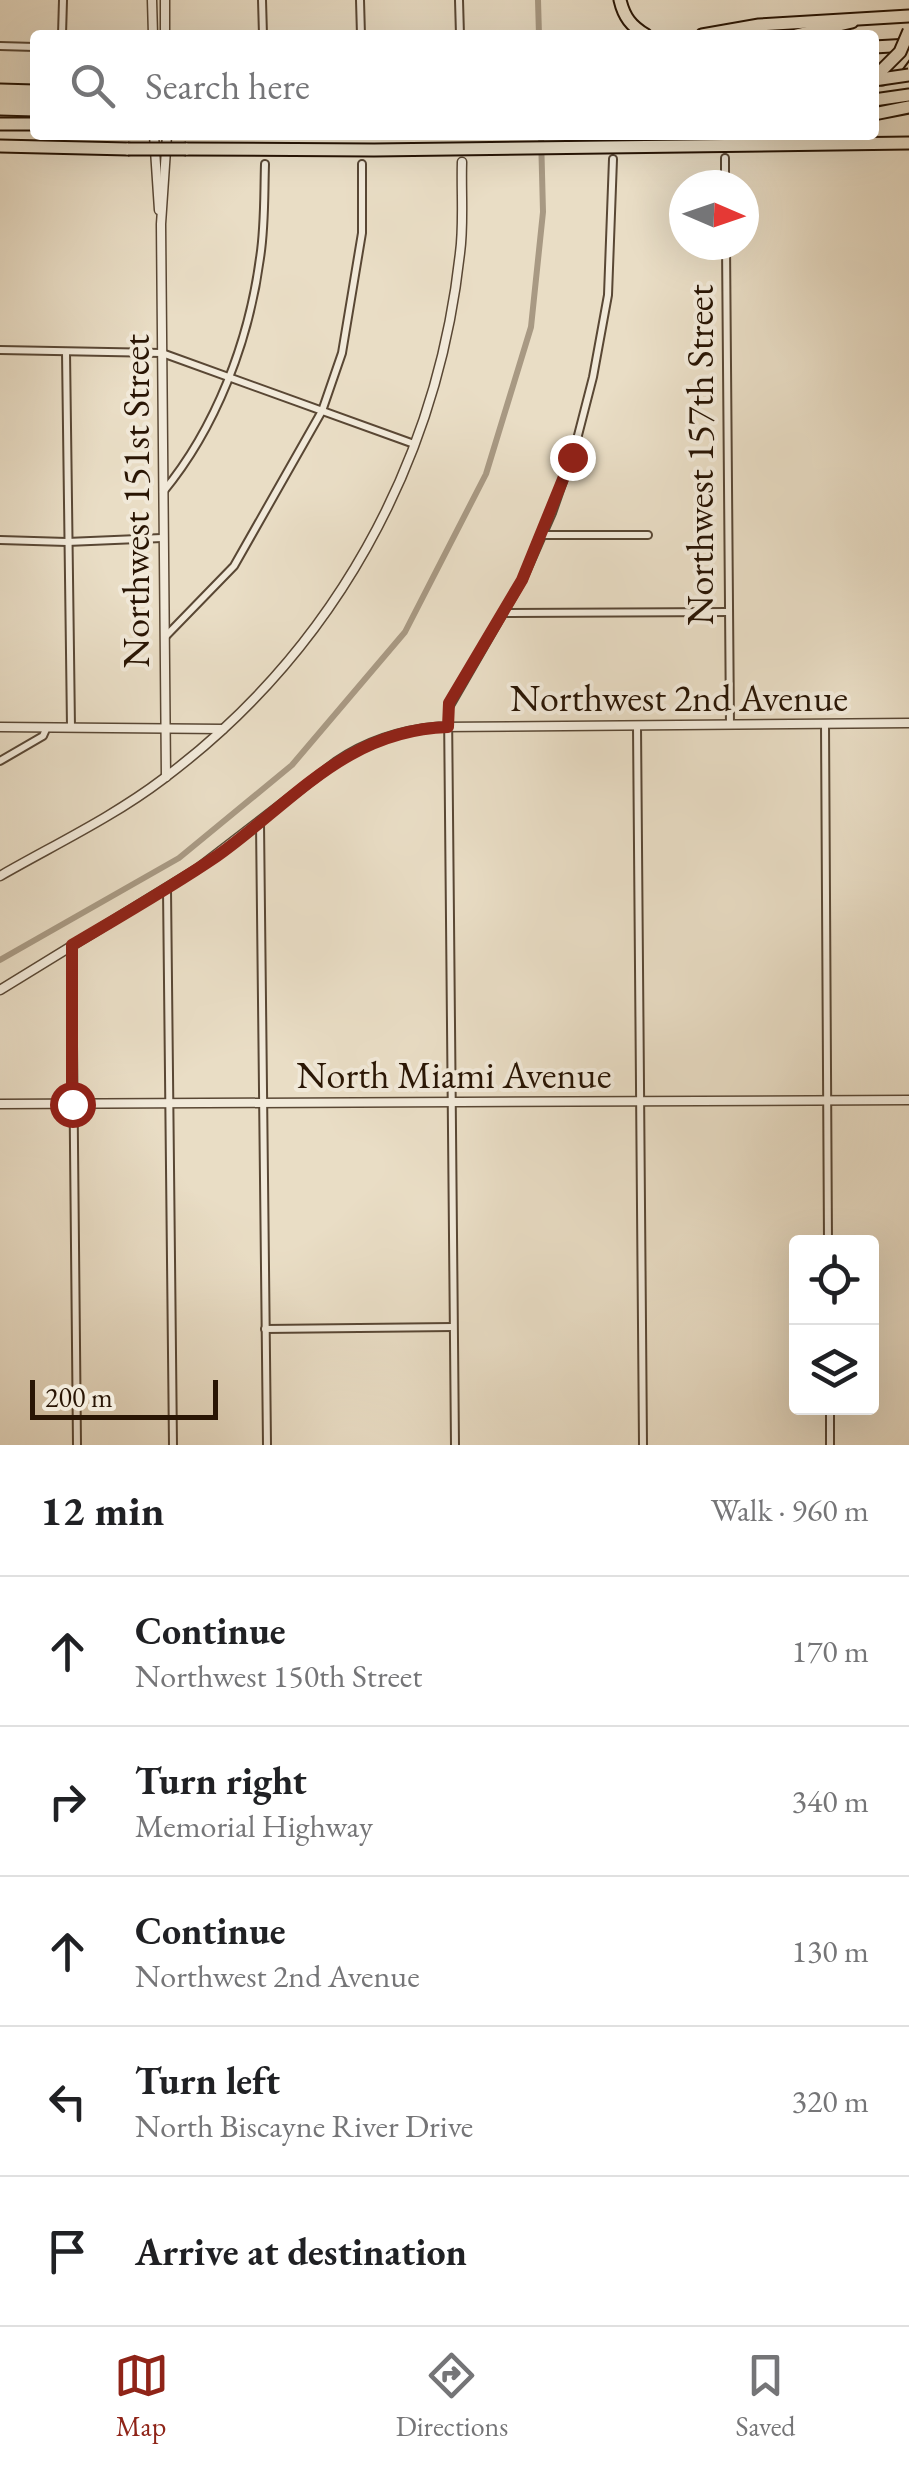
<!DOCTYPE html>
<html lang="en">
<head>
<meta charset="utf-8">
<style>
  body { margin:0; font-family:"EB Garamond",serif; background:#f6f6f6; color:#202124 }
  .controls { position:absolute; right:30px; bottom:30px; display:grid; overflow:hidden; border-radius:10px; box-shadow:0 10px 40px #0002 }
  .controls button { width:90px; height:90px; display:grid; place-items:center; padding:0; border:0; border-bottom:2px solid #e0e0e0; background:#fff; color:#202124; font:50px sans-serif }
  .compass { position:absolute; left:669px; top:170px; width:90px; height:90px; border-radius:50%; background:#fff; box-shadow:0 10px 40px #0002; rotate:92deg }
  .scale { position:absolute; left:30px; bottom:25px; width:188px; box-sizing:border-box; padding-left:10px; border:5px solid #291504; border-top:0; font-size:28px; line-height:35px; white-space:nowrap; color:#291504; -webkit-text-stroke:8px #f1e9d9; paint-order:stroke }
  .stop { position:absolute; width:30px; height:30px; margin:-22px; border:8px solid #8f2418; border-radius:50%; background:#fff }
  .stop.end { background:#8f2418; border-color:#fff; box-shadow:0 2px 10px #0008 }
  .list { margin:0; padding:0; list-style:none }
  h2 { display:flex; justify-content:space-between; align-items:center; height:130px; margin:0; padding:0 40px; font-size:42px }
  h2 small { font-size:32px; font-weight:400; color:#757577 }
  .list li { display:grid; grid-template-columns:65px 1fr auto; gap:30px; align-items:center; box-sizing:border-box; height:150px; padding:0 40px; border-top:2px solid #e0e0e0 }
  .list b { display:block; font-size:38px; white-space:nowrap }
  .list p { margin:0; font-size:32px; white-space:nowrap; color:#757577 }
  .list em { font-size:32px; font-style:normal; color:#757577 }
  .icon { flex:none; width:55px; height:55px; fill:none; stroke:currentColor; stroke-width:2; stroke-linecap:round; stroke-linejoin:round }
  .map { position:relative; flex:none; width:909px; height:1445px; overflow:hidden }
  .search { position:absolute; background:#fff; box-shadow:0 10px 40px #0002; left:30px; right:30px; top:30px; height:110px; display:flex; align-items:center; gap:25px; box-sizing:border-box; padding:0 35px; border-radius:10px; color:#757577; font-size:38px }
  .sheet { height:880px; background:#fff }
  nav { display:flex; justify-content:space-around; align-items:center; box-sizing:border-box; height:140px; border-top:2px solid #e0e0e0; background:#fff; font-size:28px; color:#757577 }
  nav a { display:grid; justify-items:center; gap:5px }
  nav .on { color:#8f2418 }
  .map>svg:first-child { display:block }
</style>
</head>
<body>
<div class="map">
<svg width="909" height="1445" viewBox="0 0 909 1445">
  <rect width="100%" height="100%" fill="#e9ddc5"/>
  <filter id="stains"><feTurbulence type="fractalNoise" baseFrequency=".002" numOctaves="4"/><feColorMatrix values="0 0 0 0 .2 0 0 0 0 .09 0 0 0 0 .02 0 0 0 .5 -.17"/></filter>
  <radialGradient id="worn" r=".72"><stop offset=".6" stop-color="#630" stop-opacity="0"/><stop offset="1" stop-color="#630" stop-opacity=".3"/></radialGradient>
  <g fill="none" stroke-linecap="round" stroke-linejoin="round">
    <!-- canal -->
    <g stroke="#a89983" stroke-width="6">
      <path d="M538 0 539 35"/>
      <path d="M0 960 179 858 292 765 405 632 486 474 531 327 543 212 541 135"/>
    </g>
    <!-- minor casing -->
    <g stroke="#594734" stroke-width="10">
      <g id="minor">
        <path d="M262 0 263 35"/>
        <path d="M360 0 361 35"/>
        <path d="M459 0 460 35"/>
        <path d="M62 35 63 0"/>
        <path d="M0 46 35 47"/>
        <path d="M725 158V185"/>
        <path d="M726 245 730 725"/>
        <path d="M0 350 162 353 414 444"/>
        <path d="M66 352 71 727"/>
        <path d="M163 492C216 428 249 341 260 258 265 227 264 195 265 164"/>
        <path d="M542 535H648"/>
        <path d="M0 540 67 542 162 538"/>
        <path d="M506 613 729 612"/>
        <path d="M165 637 234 566 322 411 342 353 362 233V164"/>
        <path d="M825 724 828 1242"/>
        <path d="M637 726 643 1445"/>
        <path d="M0 761 43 736 47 727"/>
        <path d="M260 823 267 1445"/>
        <path d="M167 889 173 1445"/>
        <path d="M72 946 77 1445"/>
        <path d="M265 1329 453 1327"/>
        <path d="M830 1408V1445"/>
        <path d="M455 1445 448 709 523 579 552 513 575 447 593 377 608 295 613 159"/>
      </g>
    </g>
    <!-- tertiary casing -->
    <g stroke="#594734" stroke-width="11">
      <g id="tertiary">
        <path d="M152 0 153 35"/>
        <path d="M165 0V35"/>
        <path d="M154 135 159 210"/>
        <path d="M0 727 223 729"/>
        <path d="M166 777 161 224 167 135"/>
        <path d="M0 876C54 845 113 817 163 779 333 652 437 464 460 253 464 224 461 192 462 162"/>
        <path d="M0 990 197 869 336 762C367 741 402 730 439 727L909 723"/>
        <path d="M0 1104 909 1100"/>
      </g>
    </g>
    <!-- motorway casing -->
    <g stroke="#291504" stroke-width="15">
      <g id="motorway">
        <path d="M620 0C624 17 631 26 646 35"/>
        <path d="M702 35 759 25 909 16"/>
        <path d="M796 35 852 22"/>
        <path d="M874 47 909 45"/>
        <path d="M882 79 895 69 909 50"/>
        <path d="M0 90 35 91"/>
        <path d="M0 100H35"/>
        <path d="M874 100 909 95"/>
        <path d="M0 109 35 110"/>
        <path d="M874 114 909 107"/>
        <path d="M0 124H35"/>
        <path d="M757 139 788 135"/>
        <path d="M0 146 128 149"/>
        <path d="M186 149 374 150 909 143"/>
      </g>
    </g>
    <!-- minor -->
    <use href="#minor" stroke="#f1e9d9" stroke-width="6"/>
    <!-- tertiary -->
    <use href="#tertiary" stroke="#f1e9d9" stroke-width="8"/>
    <!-- motorway -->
    <use href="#motorway" stroke="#e9ddc5" stroke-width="11"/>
    <!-- motorway-bridge casing -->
    <g stroke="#291504" stroke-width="15" stroke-linecap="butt">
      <g id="motorway-bridge">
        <path d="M874 78 900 52 909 31"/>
        <path d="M874 80 909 75"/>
        <path d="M128 149H186"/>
      </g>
    </g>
    <!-- motorway-bridge -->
    <use href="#motorway-bridge" stroke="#e9ddc5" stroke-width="11"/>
  </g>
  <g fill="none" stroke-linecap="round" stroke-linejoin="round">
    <!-- route -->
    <path stroke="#8f2418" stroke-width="12" d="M72 1104V945C121 916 170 888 217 856 293 802 346 730 448 727L449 703 522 580 572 457"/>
  </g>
  <g text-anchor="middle" stroke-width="8" stroke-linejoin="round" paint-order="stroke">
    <!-- street labels -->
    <g font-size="38" fill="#291504" stroke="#f1e9d9">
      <text transform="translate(700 455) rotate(-90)" y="13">Northwest 157th Street</text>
      <text transform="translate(136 501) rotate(-90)" y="13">Northwest 151st Street</text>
      <text x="679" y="711">Northwest 2nd Avenue</text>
      <text x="454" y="1088">North Miami Avenue</text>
    </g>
  </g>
  <rect width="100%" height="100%" filter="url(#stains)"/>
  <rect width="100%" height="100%" fill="url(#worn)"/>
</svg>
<div class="controls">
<button><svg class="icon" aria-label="locate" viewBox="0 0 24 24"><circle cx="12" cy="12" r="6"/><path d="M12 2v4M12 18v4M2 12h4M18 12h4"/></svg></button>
<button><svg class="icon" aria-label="layers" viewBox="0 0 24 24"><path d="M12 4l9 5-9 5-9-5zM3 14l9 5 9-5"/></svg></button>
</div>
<svg class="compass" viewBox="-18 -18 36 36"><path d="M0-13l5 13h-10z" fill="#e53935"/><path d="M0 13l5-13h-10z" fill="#757577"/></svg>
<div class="scale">200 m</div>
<div class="stop" style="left:72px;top:1104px"></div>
<div class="stop end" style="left:572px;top:457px"></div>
<div class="search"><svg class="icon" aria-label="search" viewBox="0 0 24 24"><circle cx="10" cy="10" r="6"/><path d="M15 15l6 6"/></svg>Search here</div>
</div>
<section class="sheet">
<h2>12 min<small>Walk · 960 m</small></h2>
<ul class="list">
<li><svg class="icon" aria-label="ahead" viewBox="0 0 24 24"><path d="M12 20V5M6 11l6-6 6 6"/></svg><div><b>Continue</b><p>Northwest 150th Street</p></div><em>170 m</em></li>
<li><svg class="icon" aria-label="right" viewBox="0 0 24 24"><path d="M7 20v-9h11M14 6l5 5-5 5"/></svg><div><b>Turn right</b><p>Memorial Highway</p></div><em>340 m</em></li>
<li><svg class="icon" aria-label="ahead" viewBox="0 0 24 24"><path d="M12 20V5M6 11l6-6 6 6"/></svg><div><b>Continue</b><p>Northwest 2nd Avenue</p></div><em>130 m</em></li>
<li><svg class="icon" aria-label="left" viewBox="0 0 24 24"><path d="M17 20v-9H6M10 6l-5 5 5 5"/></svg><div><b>Turn left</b><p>North Biscayne River Drive</p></div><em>320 m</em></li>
<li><svg class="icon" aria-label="arrive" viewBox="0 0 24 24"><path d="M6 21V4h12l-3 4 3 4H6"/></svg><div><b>Arrive at destination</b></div></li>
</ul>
</section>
<nav>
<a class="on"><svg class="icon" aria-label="map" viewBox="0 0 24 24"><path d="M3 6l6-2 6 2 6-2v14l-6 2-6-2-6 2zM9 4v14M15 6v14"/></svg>Map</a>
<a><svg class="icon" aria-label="directions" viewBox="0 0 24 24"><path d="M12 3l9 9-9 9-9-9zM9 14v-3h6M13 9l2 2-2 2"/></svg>Directions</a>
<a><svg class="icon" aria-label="saved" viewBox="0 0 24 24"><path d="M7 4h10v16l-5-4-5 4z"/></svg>Saved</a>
</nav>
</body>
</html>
